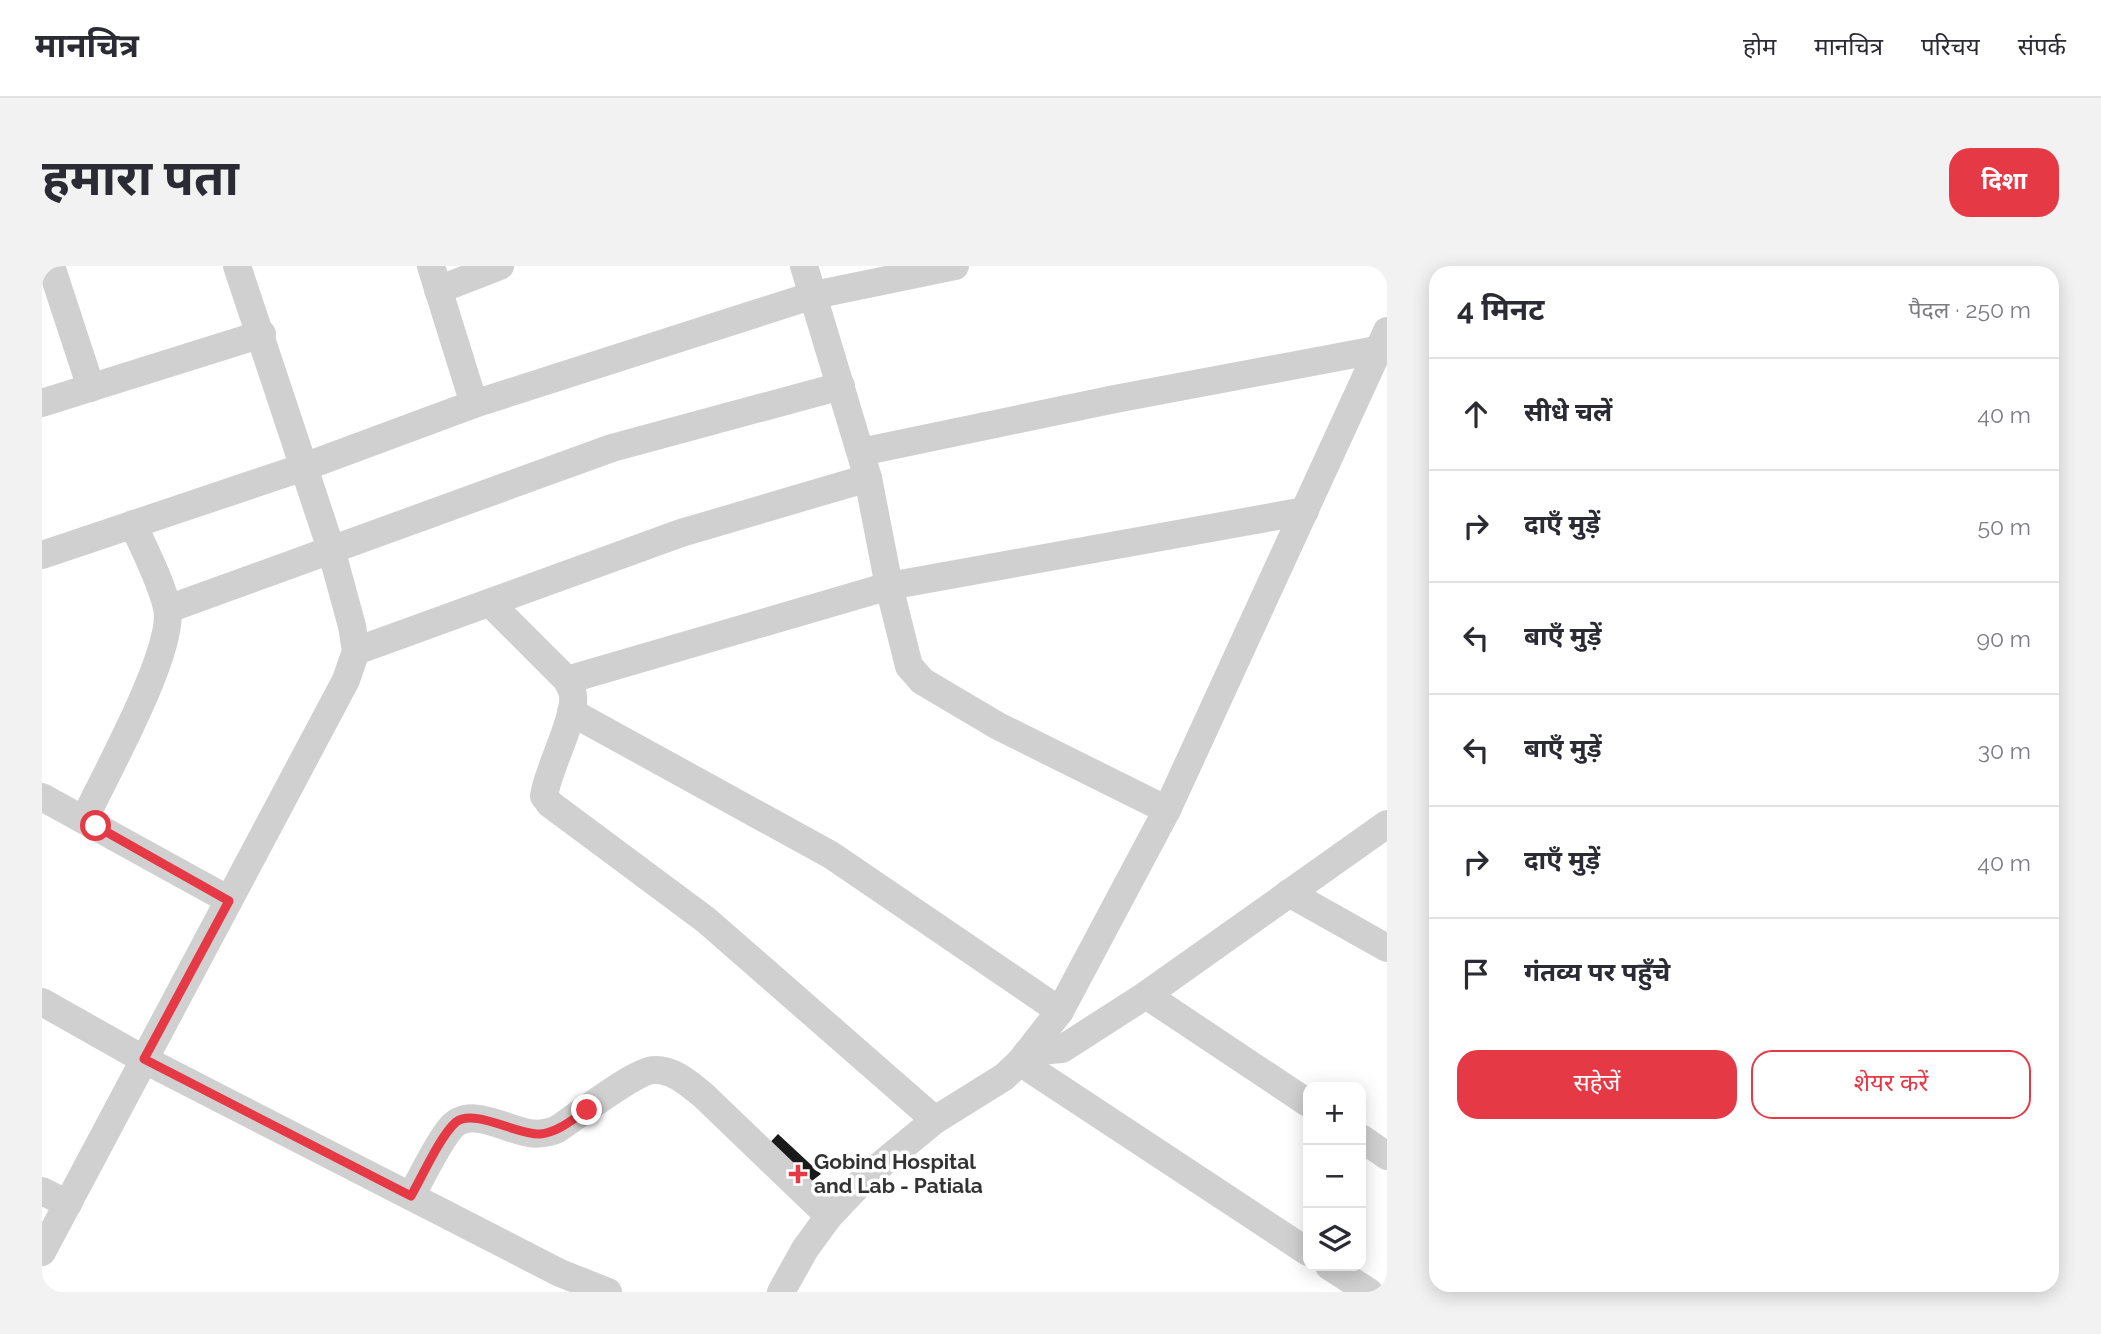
<!DOCTYPE html>
<html lang="hi">
<head>
<meta charset="utf-8">
<style>
  body { margin:0; font-family:Raleway,"Noto Sans Devanagari",sans-serif; background:#f2f2f3; color:#2b2b33 }
  .controls { position:absolute; right:21px; bottom:21px; display:grid; overflow:hidden; border-radius:14px; box-shadow:0 4px 18px #0003 }
  .controls button { width:63px; height:63px; display:grid; place-items:center; padding:0; border:0; border-bottom:2px solid #e1e1e2; background:#fff; color:#2b2b33; font:35px sans-serif }
  .stop { position:absolute; width:21px; height:21px; margin:-16px; border:5px solid #e63946; border-radius:50%; background:#fff }
  .stop.end { background:#e63946; border-color:#fff; box-shadow:0 2px 7px #0008 }
  .list { margin:0; padding:0; list-style:none }
  h2 { display:flex; justify-content:space-between; align-items:center; height:91px; margin:0; padding:0 28px; font-size:30px }
  h2 small { font-size:23px; font-weight:400; color:#7c7c81 }
  .list li { display:grid; grid-template-columns:46px 1fr auto; gap:21px; align-items:center; box-sizing:border-box; height:112px; padding:0 28px; border-top:2px solid #e1e1e2 }
  .list b { display:block; font-size:26px; white-space:nowrap }
  .list em { font-size:23px; font-style:normal; color:#7c7c81 }
  .actions { display:flex; gap:14px; padding:21px 28px }
  .actions a { flex:1; padding:16px 0; border:2px solid #e63946; border-radius:21px; text-align:center; font-size:24px; color:#e63946 }
  .actions .main { background:#e63946; color:#fff }
  .icon { flex:none; width:38px; height:38px; fill:none; stroke:currentColor; stroke-width:2; stroke-linecap:round; stroke-linejoin:round }
  .map { position:relative; flex:none; width:1345px; height:1026px; overflow:hidden; border-radius:21px }
  header { display:flex; align-items:center; gap:42px; box-sizing:border-box; height:98px; padding:0 35px; background:#fff; border-bottom:2px solid #e1e1e2 }
  header strong { font-size:33px }
  nav { display:flex; gap:38px; margin-inline-start:auto; font-size:24px }
  .intro { display:flex; align-items:center; justify-content:space-between; box-sizing:border-box; height:168px; padding:0 42px }
  h1 { margin:0; font-size:49px }
  .button { padding:18px 32px; border-radius:21px; background:#e63946; color:#fff; font-size:24px; font-weight:700 }
  main { display:flex; gap:42px; padding:0 42px }
  aside { flex:1; background:#fff; border-radius:21px; box-shadow:0 4px 18px #0003 }
  .map>svg:first-child { display:block }
</style>
</head>
<body>
<header>
<strong>मानचित्र</strong>
<nav><a>होम</a><a>मानचित्र</a><a>परिचय</a><a>संपर्क</a></nav>
</header>
<div class="intro"><h1>हमारा पता</h1><a class="button">दिशा</a></div>
<main>
<div class="map">
<svg width="1345" height="1026" viewBox="0 0 1345 1026">
  <rect width="100%" height="100%" fill="#fff"/>
  <!-- building -->
  <path fill="#1a1a1a" d="M736 868 779 908 758 924 718 887Z"/>
  <g fill="none" stroke-linecap="round" stroke-linejoin="round">
    <!-- minor -->
    <g stroke="#d0d0d0" stroke-width="28">
      <path d="M9 0 49 122"/>
      <path d="M762 0 826 212 847 320 867 400 880 415 956 460 1125 544"/>
      <path d="M396 24 458 0"/>
      <path d="M0 137 220 68"/>
      <path d="M432 138 772 29 913 0"/>
      <path d="M819 186 1073 133 1334 84"/>
      <path d="M0 289 262 201 432 138 389 0"/>
      <path d="M448 337 525 414C527 419 531 425 531 430 534 452 506 502 502 530L508 538 664 654 893 854"/>
      <path d="M126 343 570 182 799 120"/>
      <path d="M314 385 639 267 826 212"/>
      <path d="M525 414 847 320 1263 245"/>
      <path d="M529 446 789 589 1018 745"/>
      <path d="M0 531 187 634"/>
      <path d="M42 554C62 511 134 383 125 342 120 317 102 283 91 258"/>
      <path d="M1247 627 1345 682"/>
      <path d="M1104 729 1266 837"/>
      <path d="M0 736 101 793 518 1007 566 1026"/>
      <path d="M986 786 1020 783 1104 729 1345 558"/>
      <path d="M978 796 1266 986"/>
      <path d="M1319 872 1345 890"/>
      <path d="M0 925 26 938"/>
      <path d="M369 930C381 909 392 884 407 864 426 838 462 863 487 867 497 869 505 867 514 864 533 852 594 804 612 804 631 803 647 818 661 829L787 950"/>
      <path d="M0 986 304 414 314 385 310 360 289 283 195 0"/>
      <path d="M1287 1000 1327 1026"/>
      <path d="M739 1026 763 983 787 950 824 911 893 854 962 811 978 796 1018 745 1125 544 1345 65"/>
    </g>
  </g>
  <g fill="none" stroke-linecap="round" stroke-linejoin="round">
    <!-- route -->
    <path stroke="#e63946" stroke-width="9" d="M54 560 187 635 102 793 369 930C380 911 398 870 414 856 432 842 475 869 498 868 515 867 531 853 545 844"/>
  </g>
  <!-- markers -->
  <path fill="#e63946" stroke="#fff" stroke-width="2.5" d="M752.5 897.5h7v7h7v7h-7v7h-7v-7h-7v-7h7z"/>
  <g text-anchor="middle" stroke-width="7" stroke-linejoin="round" paint-order="stroke">
    <!-- poi labels -->
    <g font-size="21" font-weight="bold" fill="#333" stroke="#fff" text-anchor="start">
      <text x="772" y="903">Gobind Hospital<tspan x="772" dy="24">and Lab - Patiala</tspan></text>
    </g>
  </g>
</svg>
<div class="controls">
<button>+</button>
<button>−</button>
<button><svg class="icon" aria-label="layers" viewBox="0 0 24 24"><path d="M12 4l9 5-9 5-9-5zM3 14l9 5 9-5"/></svg></button>
</div>
<div class="stop" style="left:54px;top:560px"></div>
<div class="stop end" style="left:545px;top:844px"></div>
</div>
<aside>
<h2>4 मिनट<small>पैदल · 250 m</small></h2>
<ul class="list">
<li><svg class="icon" aria-label="ahead" viewBox="0 0 24 24"><path d="M12 20V5M6 11l6-6 6 6"/></svg><div><b>सीधे चलें</b></div><em>40 m</em></li>
<li><svg class="icon" aria-label="right" viewBox="0 0 24 24"><path d="M7 20v-9h11M14 6l5 5-5 5"/></svg><div><b>दाएँ मुड़ें</b></div><em>50 m</em></li>
<li><svg class="icon" aria-label="left" viewBox="0 0 24 24"><path d="M17 20v-9H6M10 6l-5 5 5 5"/></svg><div><b>बाएँ मुड़ें</b></div><em>90 m</em></li>
<li><svg class="icon" aria-label="left" viewBox="0 0 24 24"><path d="M17 20v-9H6M10 6l-5 5 5 5"/></svg><div><b>बाएँ मुड़ें</b></div><em>30 m</em></li>
<li><svg class="icon" aria-label="right" viewBox="0 0 24 24"><path d="M7 20v-9h11M14 6l5 5-5 5"/></svg><div><b>दाएँ मुड़ें</b></div><em>40 m</em></li>
<li><svg class="icon" aria-label="arrive" viewBox="0 0 24 24"><path d="M6 21V4h12l-3 4 3 4H6"/></svg><div><b>गंतव्य पर पहुँचे</b></div></li>
</ul>
<div class="actions"><a class="main">सहेजें</a><a>शेयर करें</a></div>
</aside>
</main>
</body>
</html>
